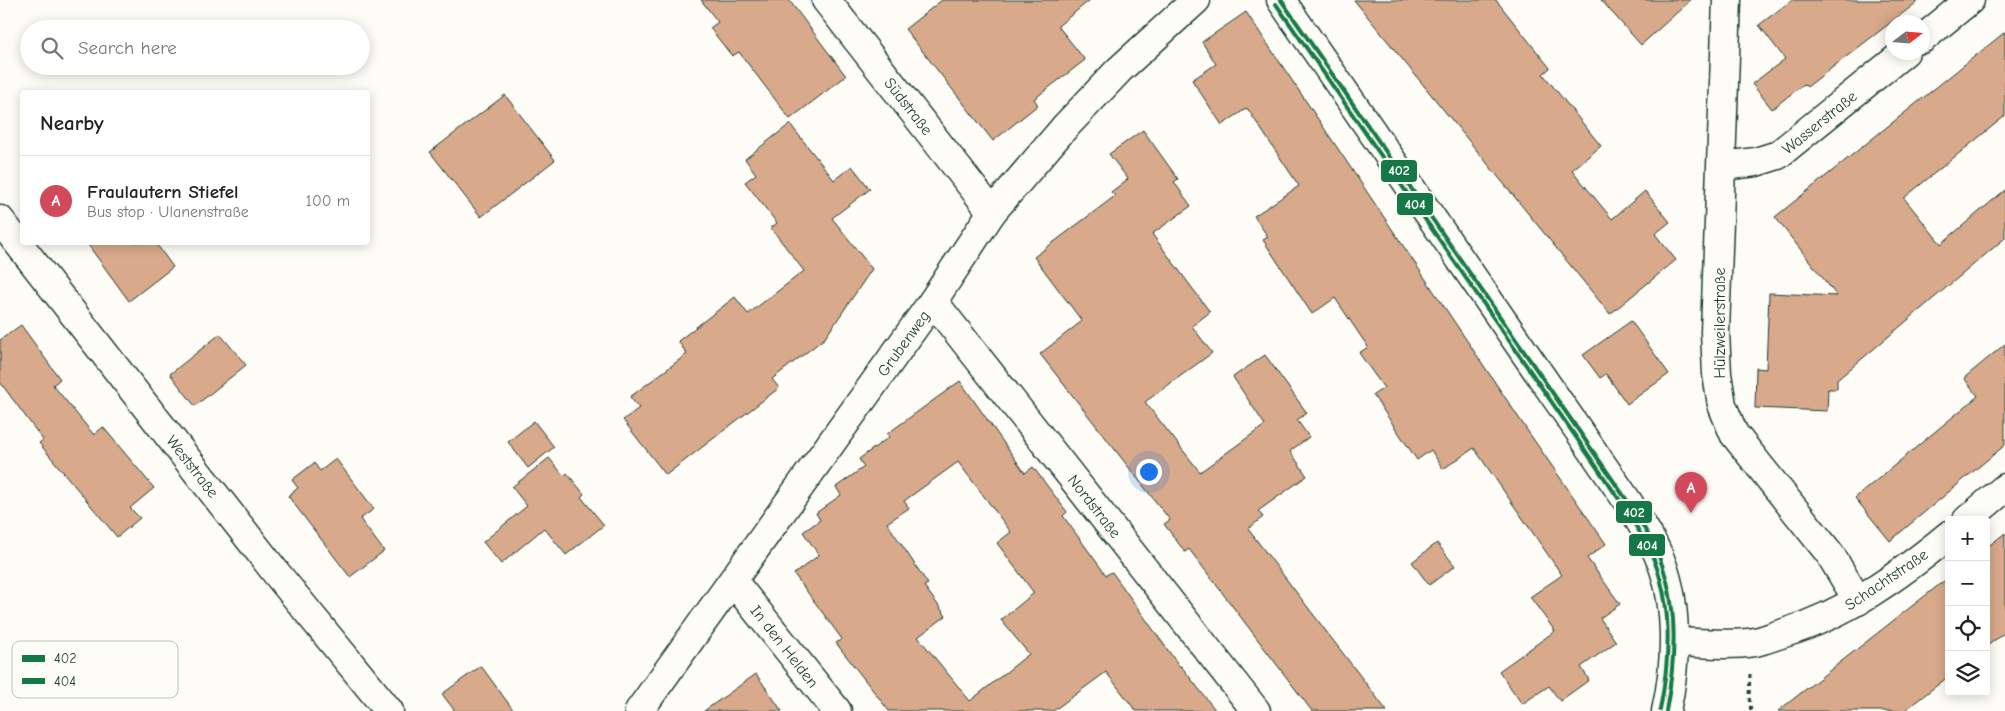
<!DOCTYPE html>
<html lang="en">
<head>
<meta charset="utf-8">
<style>
  body { margin:0; font-family:"Comic Neue",sans-serif; background:#f6f6f6; color:#222 }
  .controls { position:absolute; right:15px; bottom:15px; display:grid; overflow:hidden; border-radius:5px; box-shadow:0 2px 12px #0003 }
  .controls button { width:45px; height:45px; display:grid; place-items:center; padding:0; border:0; border-bottom:1px solid #e0e0e0; background:#fff; color:#222; font:25px sans-serif }
  .compass { position:absolute; left:1885px; top:15px; width:45px; height:45px; border-radius:50%; background:#fff; box-shadow:0 2px 12px #0003; rotate:74deg }
  .you { position:absolute; left:1148px; top:471px; width:18px; height:18px; margin:-12px; border:4px solid #fff; border-radius:50%; background:#1a73e8; box-shadow:0 0 0 8px #1a73e833 }
  .badge { display:grid; place-items:center; width:32px; height:32px; border-radius:50%; background:#d1495b; color:#fff; font-size:16px; font-weight:700 }
  .pin { position:absolute; translate:-50% -41px; filter:drop-shadow(0 1px 2px #0008) }
  .pin::after { content:''; position:absolute; top:26px; width:18px; height:15px; background:inherit; clip-path:polygon(0 0,100% 0,50% 100%) }
  .list { margin:0; padding:0; list-style:none }
  h2 { display:flex; justify-content:space-between; align-items:center; height:65px; margin:0; padding:0 20px; font-size:21px }
  h2 small { font-size:16px; font-weight:400; color:#767676 }
  .list li { display:grid; grid-template-columns:32px 1fr auto; gap:15px; align-items:center; box-sizing:border-box; height:90px; padding:0 20px; border-top:1px solid #e0e0e0 }
  .list b { display:block; font-size:19px; white-space:nowrap }
  .list p { margin:0; font-size:16px; white-space:nowrap; color:#767676 }
  .list em { font-size:16px; font-style:normal; color:#767676 }
  .icon { flex:none; width:28px; height:28px; fill:none; stroke:currentColor; stroke-width:2; stroke-linecap:round; stroke-linejoin:round }
  .map { position:relative; flex:none; width:2005px; height:711px; overflow:hidden }
  .search { position:absolute; background:#fff; box-shadow:0 2px 12px #0003; left:20px; top:20px; width:350px; height:55px; display:flex; align-items:center; gap:12px; box-sizing:border-box; padding:0 18px; border-radius:28px; color:#767676; font-size:19px }
  .panel { position:absolute; background:#fff; box-shadow:0 2px 12px #0003; left:20px; top:90px; width:350px; height:155px; border-radius:5px }
  .map>svg:first-child { display:block }
</style>
</head>
<body>
<div class="map">
<svg width="2005" height="711" viewBox="0 0 2005 711">
  <rect width="100%" height="100%" fill="#fdfcf7"/>
  <filter id="ink" filterUnits="userSpaceOnUse"><feTurbulence type="fractalNoise" baseFrequency=".02" numOctaves="2"/><feDisplacementMap in="SourceGraphic" scale="10" xChannelSelector="R" yChannelSelector="G"/><feConvolveMatrix kernelMatrix="1 2 1 2 8 2 1 2 1" color-interpolation-filters="sRGB"/></filter>
  <g filter="url(#ink)">
    <!-- building -->
    <g fill="#d8a98a" stroke="#1f3d34" fill-rule="evenodd">
      <path d="M701 0H789L846 76 790 119 739 52 732 56 710 28 718 22Z"/>
      <path d="M942 0H1090L1058 26 1085 60 1034 99 1038 105 993 141 905 29Z"/>
      <path d="M1354 0H1496L1550 68 1543 74 1601 146 1572 170 1612 219 1645 191 1670 222 1655 234 1676 260 1610 314Z"/>
      <path d="M1601 0H1691L1641 45Z"/>
      <path d="M1792 0H1920L1807 87 1804 84 1772 109 1752 84 1785 59 1759 25Z"/>
      <path d="M1246 12 1527 430 1606 544 1587 558 1620 604 1600 618 1616 642 1581 667 1589 680 1560 701 1549 686 1522 704 1499 671 1555 631 1530 597 1562 575 1474 448 1443 469 1431 450 1417 460 1373 395 1384 388 1359 353 1368 347 1335 298 1312 314 1263 240 1268 237 1254 216 1299 186 1247 108 1222 125 1192 80 1216 64 1202 42Z"/>
      <path d="M2005 32V116L1904 198 1941 244 2005 190V238L1837 380V389H1828L1827 411 1755 408 1756 368 1766 369 1769 293 1837 296 1775 217Z"/>
      <path d="M505 95 555 160 481 217 430 152Z"/>
      <path d="M790 124 834 180 852 166 870 189 832 218 872 269 825 338 772 379 779 388 666 475 623 420 639 408 630 397 687 354 678 341 735 297 748 314 804 271 771 228 777 223 745 182 756 174 745 159Z"/>
      <path d="M1143 130 1178 179 1174 182 1191 206 1152 234 1210 312 1192 326 1212 353 1145 402 1200 472 1265 425 1233 377 1265 355 1307 413 1297 420 1309 437 1290 451 1307 476 1258 511 1263 517 1248 529 1387 711H1312L1189 549 1185 552 1164 524 1170 520 1040 354 1082 321 1034 257 1115 196 1111 192 1128 179 1109 154Z"/>
      <path d="M86 242H155L173 267 129 301Z"/>
      <path d="M1631 321 1669 374 1627 404 1606 374 1600 378 1583 355Z"/>
      <path d="M21 325 60 379 53 385 94 435 103 427 154 488 130 508 140 518 117 537 39 443 43 440 0 382V340Z"/>
      <path d="M220 334 246 365 195 406 170 374Z"/>
      <path d="M2005 344V445L1890 541 1855 498 1978 396 1964 378Z"/>
      <path d="M960 381 1025 473 1033 467 1067 512 1063 516 1106 575 1112 572 1180 667 1181 666 1216 711H1136L1106 672 1053 711H889L836 643 842 639 794 574 819 555 803 532 820 520 816 513 841 495 836 487 864 467 859 459 889 437 887 434ZM958 462 1011 532 997 543 1034 593 1001 620 1029 654 970 701 918 637 946 616 924 586 928 584 887 523 909 508 904 501Z"/>
      <path d="M534 421 554 447 528 468 508 442Z"/>
      <path d="M549 458 564 476 567 473 584 494 581 497 604 525 566 555 544 528 501 564 483 542 527 506 512 487Z"/>
      <path d="M336 459 374 509 360 519 384 551 350 577 288 496 298 488 292 480 314 463 320 471Z"/>
      <path d="M2005 533V632L1986 647V548Z"/>
      <path d="M1437 543 1455 566 1429 585 1412 562Z"/>
      <path d="M1949 577V676L1904 711H1778Z"/>
      <path d="M481 666 514 711H455L442 694Z"/>
      <path d="M756 674 782 711H704Z"/>
    </g>
    <g fill="none" stroke-linecap="round" stroke-linejoin="round">
      <!-- minor casing -->
      <g stroke="#1f3d34" stroke-width="31">
        <g id="minor">
          <path d="M826 0 992 212"/>
          <path d="M1281 0 1628 502C1638 518 1649 535 1657 552 1679 598 1677 662 1666 711"/>
          <path d="M1727 0 1715 332 1717 374 1722 405 1734 434 1830 554 1858 601"/>
          <path d="M1922 39 1970 0"/>
          <path d="M1722 166 1756 162 1778 155 1905 52"/>
          <path d="M0 220 277 574 389 711"/>
          <path d="M933 301 1256 711"/>
          <path d="M1967 520 2005 488"/>
          <path d="M733 581 837 711"/>
          <path d="M1675 642C1701 643 1729 646 1755 642 1764 640 1774 636 1784 633 1846 614 1899 576 1949 535"/>
          <path d="M639 711 933 301 992 212 1064 128 1119 70 1196 0"/>
        </g>
      </g>
      <!-- path -->
      <path stroke="#1f3d34" stroke-width="3" stroke-dasharray="4 4" stroke-linecap="butt" d="M1750 674 1749 697 1751 711"/>
      <!-- minor -->
      <use href="#minor" stroke="#fdfcf7" stroke-width="28"/>
      <!-- bus-1 casing -->
      <g stroke="#fdfcf7" stroke-width="8">
        <path id="bus-1" d="M1281 0 1628 502C1638 518 1649 534 1657 552 1679 602 1676 658 1666 711"/>
      </g>
      <!-- bus-2 casing -->
      <g stroke="#fdfcf7" stroke-width="8">
        <path id="bus-2" d="M1276 4 1623 505C1633 522 1644 538 1652 555 1673 604 1670 658 1660 710"/>
      </g>
      <!-- bus-1 -->
      <use href="#bus-1" stroke="#157947" stroke-width="4"/>
      <!-- bus-2 -->
      <use href="#bus-2" stroke="#157947" stroke-width="4"/>
    </g>
  </g>
  <g text-anchor="middle" stroke-width="4" stroke-linejoin="round" paint-order="stroke">
    <!-- street labels -->
    <g font-size="16" fill="#1f3d34" stroke="#fdfcf7">
      <text transform="translate(909 106) rotate(52)" y="6">Südstraße</text>
      <text transform="translate(1819 122) rotate(-39)" y="6">Wasserstraße</text>
      <text transform="translate(1719 323) rotate(-90)" y="6">Hülzweilerstraße</text>
      <text transform="translate(903 343) rotate(-54)" y="6">Grubenweg</text>
      <text transform="translate(193 466) rotate(52)" y="6">Weststraße</text>
      <text transform="translate(1095 506) rotate(52)" y="6">Nordstraße</text>
      <text transform="translate(1886 579) rotate(-34)" y="6">Schachtstraße</text>
      <text transform="translate(785 646) rotate(52)" y="6">In den Helden</text>
    </g>
  </g>
  <!-- legend -->
  <rect x="12" y="641" width="166" height="57" rx="8" fill="#fdfcf7" stroke="#bac3bc" stroke-width="1"/>
  <rect x="22" y="655" width="23" height="7" fill="#157947"/>
  <rect x="22" y="678" width="23" height="6" fill="#157947"/>
  <g font-size="14" fill="#1f3d34">
    <text x="54" y="663">402</text>
    <text x="54" y="686">404</text>
  </g>
  <g stroke="#fdfcf7" stroke-width="2">
    <rect x="1380" y="159" width="38" height="24" rx="5" fill="#157947"/>
    <rect x="1396" y="192" width="38" height="24" rx="5" fill="#157947"/>
    <rect x="1615" y="500" width="38" height="24" rx="5" fill="#157947"/>
    <rect x="1628" y="533" width="38" height="24" rx="5" fill="#157947"/>
  </g>
  <g font-size="14" text-anchor="middle" font-weight="bold" fill="#fff">
    <text x="1399" y="175">402</text>
    <text x="1415" y="209">404</text>
    <text x="1634" y="517">402</text>
    <text x="1647" y="550">404</text>
  </g>
</svg>
<div class="controls">
<button>+</button>
<button>−</button>
<button><svg class="icon" aria-label="locate" viewBox="0 0 24 24"><circle cx="12" cy="12" r="6"/><path d="M12 2v4M12 18v4M2 12h4M18 12h4"/></svg></button>
<button><svg class="icon" aria-label="layers" viewBox="0 0 24 24"><path d="M12 4l9 5-9 5-9-5zM3 14l9 5 9-5"/></svg></button>
</div>
<svg class="compass" viewBox="-18 -18 36 36"><path d="M0-13l5 13h-10z" fill="#e53935"/><path d="M0 13l5-13h-10z" fill="#767676"/></svg>
<div class="you"></div>
<div class="pin badge" style="left:1691px;top:513px">A</div>
<div class="search"><svg class="icon" aria-label="search" viewBox="0 0 24 24"><circle cx="10" cy="10" r="6"/><path d="M15 15l6 6"/></svg>Search here</div>
<section class="panel">
<h2>Nearby<small></small></h2>
<ul class="list">
<li><span class="badge">A</span><div><b>Fraulautern Stiefel</b><p>Bus stop · Ulanenstraße</p></div><em>100 m</em></li>
</ul>
</section>
</div>
</body>
</html>
